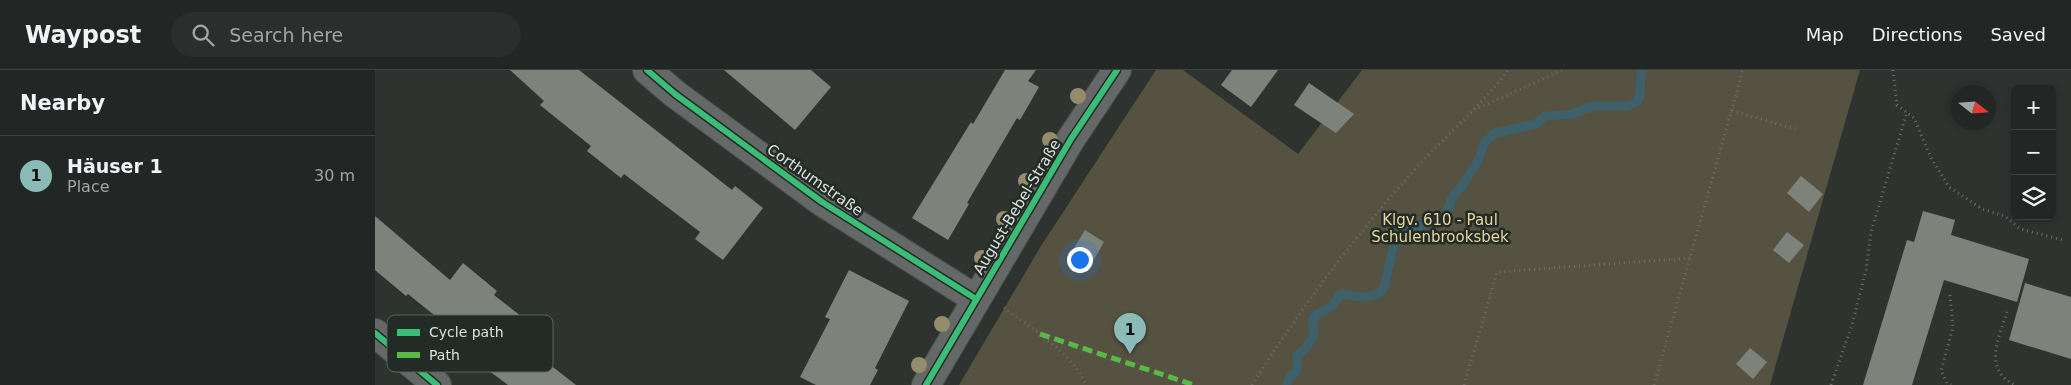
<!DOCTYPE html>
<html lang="en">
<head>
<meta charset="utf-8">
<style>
  body { margin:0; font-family:"DejaVu Sans",sans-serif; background:#2a2e2c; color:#f1f3f6 }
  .controls { position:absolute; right:15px; top:15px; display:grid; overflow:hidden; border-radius:8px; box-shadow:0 2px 8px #0003 }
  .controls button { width:45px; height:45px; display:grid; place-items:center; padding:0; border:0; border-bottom:1px solid #3f4341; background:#222624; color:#f1f3f6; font:25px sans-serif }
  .compass { position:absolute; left:1576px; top:15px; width:45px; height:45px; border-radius:50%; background:#222624; box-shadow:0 2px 8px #0003; rotate:107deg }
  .you { position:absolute; left:704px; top:189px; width:18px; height:18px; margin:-12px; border:4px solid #fff; border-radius:50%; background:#1a73e8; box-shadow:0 0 0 8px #1a73e833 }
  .badge { display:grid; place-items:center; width:32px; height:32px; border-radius:50%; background:#8bbbb9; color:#111; font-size:16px; font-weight:700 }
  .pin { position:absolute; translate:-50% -41px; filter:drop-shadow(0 1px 2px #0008) }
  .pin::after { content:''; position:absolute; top:26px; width:18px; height:15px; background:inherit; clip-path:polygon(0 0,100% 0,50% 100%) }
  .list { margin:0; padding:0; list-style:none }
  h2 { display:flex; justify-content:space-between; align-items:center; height:65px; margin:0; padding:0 20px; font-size:21px }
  h2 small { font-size:16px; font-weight:400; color:#a2a5a6 }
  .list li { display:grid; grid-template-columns:32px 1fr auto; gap:15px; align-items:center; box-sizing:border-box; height:80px; padding:0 20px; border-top:1px solid #3f4341 }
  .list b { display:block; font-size:19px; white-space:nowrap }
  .list p { margin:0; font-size:16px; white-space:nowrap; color:#a2a5a6 }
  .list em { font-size:16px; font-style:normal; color:#a2a5a6 }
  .icon { flex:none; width:28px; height:28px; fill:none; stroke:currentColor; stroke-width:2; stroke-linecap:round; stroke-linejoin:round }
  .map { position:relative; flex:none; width:1696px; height:315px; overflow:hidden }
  header { display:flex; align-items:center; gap:30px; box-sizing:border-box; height:70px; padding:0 25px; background:#222624; border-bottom:1px solid #3f4341 }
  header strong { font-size:24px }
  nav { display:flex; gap:28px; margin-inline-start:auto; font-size:18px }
  .search { width:350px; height:45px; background:#2a2e2c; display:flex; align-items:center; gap:12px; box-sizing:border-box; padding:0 18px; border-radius:28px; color:#a2a5a6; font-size:19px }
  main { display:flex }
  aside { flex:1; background:#222624 }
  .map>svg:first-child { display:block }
</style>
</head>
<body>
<header>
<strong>Waypost</strong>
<div class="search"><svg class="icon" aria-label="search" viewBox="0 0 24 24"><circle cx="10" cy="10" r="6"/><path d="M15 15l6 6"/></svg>Search here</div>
<nav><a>Map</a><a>Directions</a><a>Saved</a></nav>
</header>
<main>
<aside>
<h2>Nearby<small></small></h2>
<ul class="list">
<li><span class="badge">1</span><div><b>Häuser 1</b><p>Place</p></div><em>30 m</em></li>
</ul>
</aside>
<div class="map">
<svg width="1696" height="315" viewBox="0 0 1696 315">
  <rect width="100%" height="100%" fill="#2e3330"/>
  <!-- green -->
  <path fill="#565241" d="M781 0H808L923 84 987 0H1485L1395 315H584L666 176Z"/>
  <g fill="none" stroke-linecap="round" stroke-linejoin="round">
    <!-- stream -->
    <path stroke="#3e606b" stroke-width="9" d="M912 315 914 307C927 300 921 298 922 285L931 278 939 265 937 251 941 245 957 236 966 224C981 226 998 232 1009 218L1020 170 1030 159 1064 151 1072 144 1076 129 1088 115 1104 89 1109 73 1120 63 1161 54 1170 46 1198 44 1217 36H1253L1262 32 1265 25 1266 0"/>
  </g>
  <!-- building -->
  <g fill="#7d837b">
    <path d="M135 0H204L357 120 360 116 388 138 348 190 320 169 325 162 249 104 246 108 212 81 216 76 165 35 169 31Z"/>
    <path d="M349 0H436L456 17 420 60Z"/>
    <path d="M630 0H661L653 11 664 17 645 50 642 48 592 133 594 134 573 170 537 148 596 52 598 54Z"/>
    <path d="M857 0H903L876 37 846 15Z"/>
    <path d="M934 13 979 44 961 63 919 35Z"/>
    <path d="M1426 106 1448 124 1434 142 1412 123Z"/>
    <path d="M1548 141 1580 150 1576 165 1654 189 1642 232 1569 210 1537 315H1488L1532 170 1539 172Z"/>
    <path d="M0 146 75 210 88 193 122 221 119 225 164 260 151 276 201 315H133L109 297 115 290 33 224 31 226 0 200Z"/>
    <path d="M710 160 729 172 717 193 697 181Z"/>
    <path d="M1412 162 1429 175 1414 193 1398 180Z"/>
    <path d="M474 200 534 231 500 298 503 300 495 315H441L425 307 455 249 450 247Z"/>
    <path d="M1650 213 1696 227V289L1634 270Z"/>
    <path d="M1375 278 1392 292 1378 309 1361 294Z"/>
  </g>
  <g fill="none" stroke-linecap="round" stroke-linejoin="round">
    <!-- street casing -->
    <g stroke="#4a4e4c" stroke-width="30">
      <g id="street">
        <path d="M272 0 300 24 447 132 601 229"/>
        <path d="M0 263 62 315"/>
        <path d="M551 315 696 69 742 0"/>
      </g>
    </g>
    <!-- path -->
    <g stroke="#6c6f6d" stroke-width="3" stroke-dasharray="1 4" stroke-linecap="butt">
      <path d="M1518 0 1522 35 1539 48 1556 88 1574 117 1607 139 1630 146 1645 159 1688 170"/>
      <path d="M1104 38 1187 0"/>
      <path d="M1357 41 1421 59"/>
      <path d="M1575 225 1578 257 1566 301 1572 313 1576 315"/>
      <path d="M629 238C654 256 700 286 711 315"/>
      <path d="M1632 242C1624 268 1607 299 1640 315"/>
      <path d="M877 315C924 241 976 171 1034 106 1066 69 1104 39 1133 0"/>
      <path d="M1089 315 1122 202 1316 188"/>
      <path d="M1279 315 1368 0"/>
      <path d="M1456 315 1477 255 1491 200 1496 162 1532 42"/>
    </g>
    <!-- street -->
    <use href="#street" stroke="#646866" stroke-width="28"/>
    <!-- quiet -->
    <path stroke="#58b947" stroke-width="5" stroke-dasharray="10 5" stroke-linecap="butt" d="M665 264 819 315"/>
    <!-- cycleway casing -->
    <g stroke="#222b26" stroke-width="9">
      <g id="cycleway">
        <path d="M272 0 300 24 447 132 601 229"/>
        <path d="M0 263 62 315"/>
        <path d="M551 315 696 69 742 0"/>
      </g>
    </g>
    <!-- cycleway -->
    <use href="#cycleway" stroke="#3abd76" stroke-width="6"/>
  </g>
  <!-- trees -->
  <g fill="#938d6c">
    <circle cx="703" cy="26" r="8"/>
    <circle cx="675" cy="70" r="8"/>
    <circle cx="651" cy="111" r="8"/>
    <circle cx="629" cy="149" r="8"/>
    <circle cx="607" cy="188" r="8"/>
    <circle cx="567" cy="254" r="8"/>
    <circle cx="544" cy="295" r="8"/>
  </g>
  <g text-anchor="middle" stroke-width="5" stroke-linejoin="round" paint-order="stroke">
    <!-- street labels -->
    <g font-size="15" fill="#dce1de" stroke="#222b26">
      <text transform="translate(440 110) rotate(35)" y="5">Corthumstraße</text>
      <text transform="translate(642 137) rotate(-59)" y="5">August-Bebel-Straße</text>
    </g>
    <!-- park labels -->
    <g font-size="15" fill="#e5d69d" stroke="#222b26">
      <text x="1065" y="155">Klgv. 610 - Paul<tspan x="1065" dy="17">Schulenbrooksbek</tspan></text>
    </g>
  </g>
  <!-- legend -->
  <rect x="12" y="245" width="166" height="57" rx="8" fill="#222b26" stroke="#5a625d" stroke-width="1"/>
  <rect x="22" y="259" width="23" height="7" fill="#3abd76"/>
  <rect x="22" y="282" width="23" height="6" fill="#58b947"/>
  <g font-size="14" fill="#dce1de">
    <text x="54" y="267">Cycle path</text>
    <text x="54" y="290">Path</text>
  </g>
</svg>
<div class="controls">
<button>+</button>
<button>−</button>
<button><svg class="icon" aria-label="layers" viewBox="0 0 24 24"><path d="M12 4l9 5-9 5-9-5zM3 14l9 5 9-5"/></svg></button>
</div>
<svg class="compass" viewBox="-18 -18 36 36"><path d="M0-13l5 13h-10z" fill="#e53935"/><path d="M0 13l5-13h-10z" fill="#a2a5a6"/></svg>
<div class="you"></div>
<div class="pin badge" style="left:755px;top:284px">1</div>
</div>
</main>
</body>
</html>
